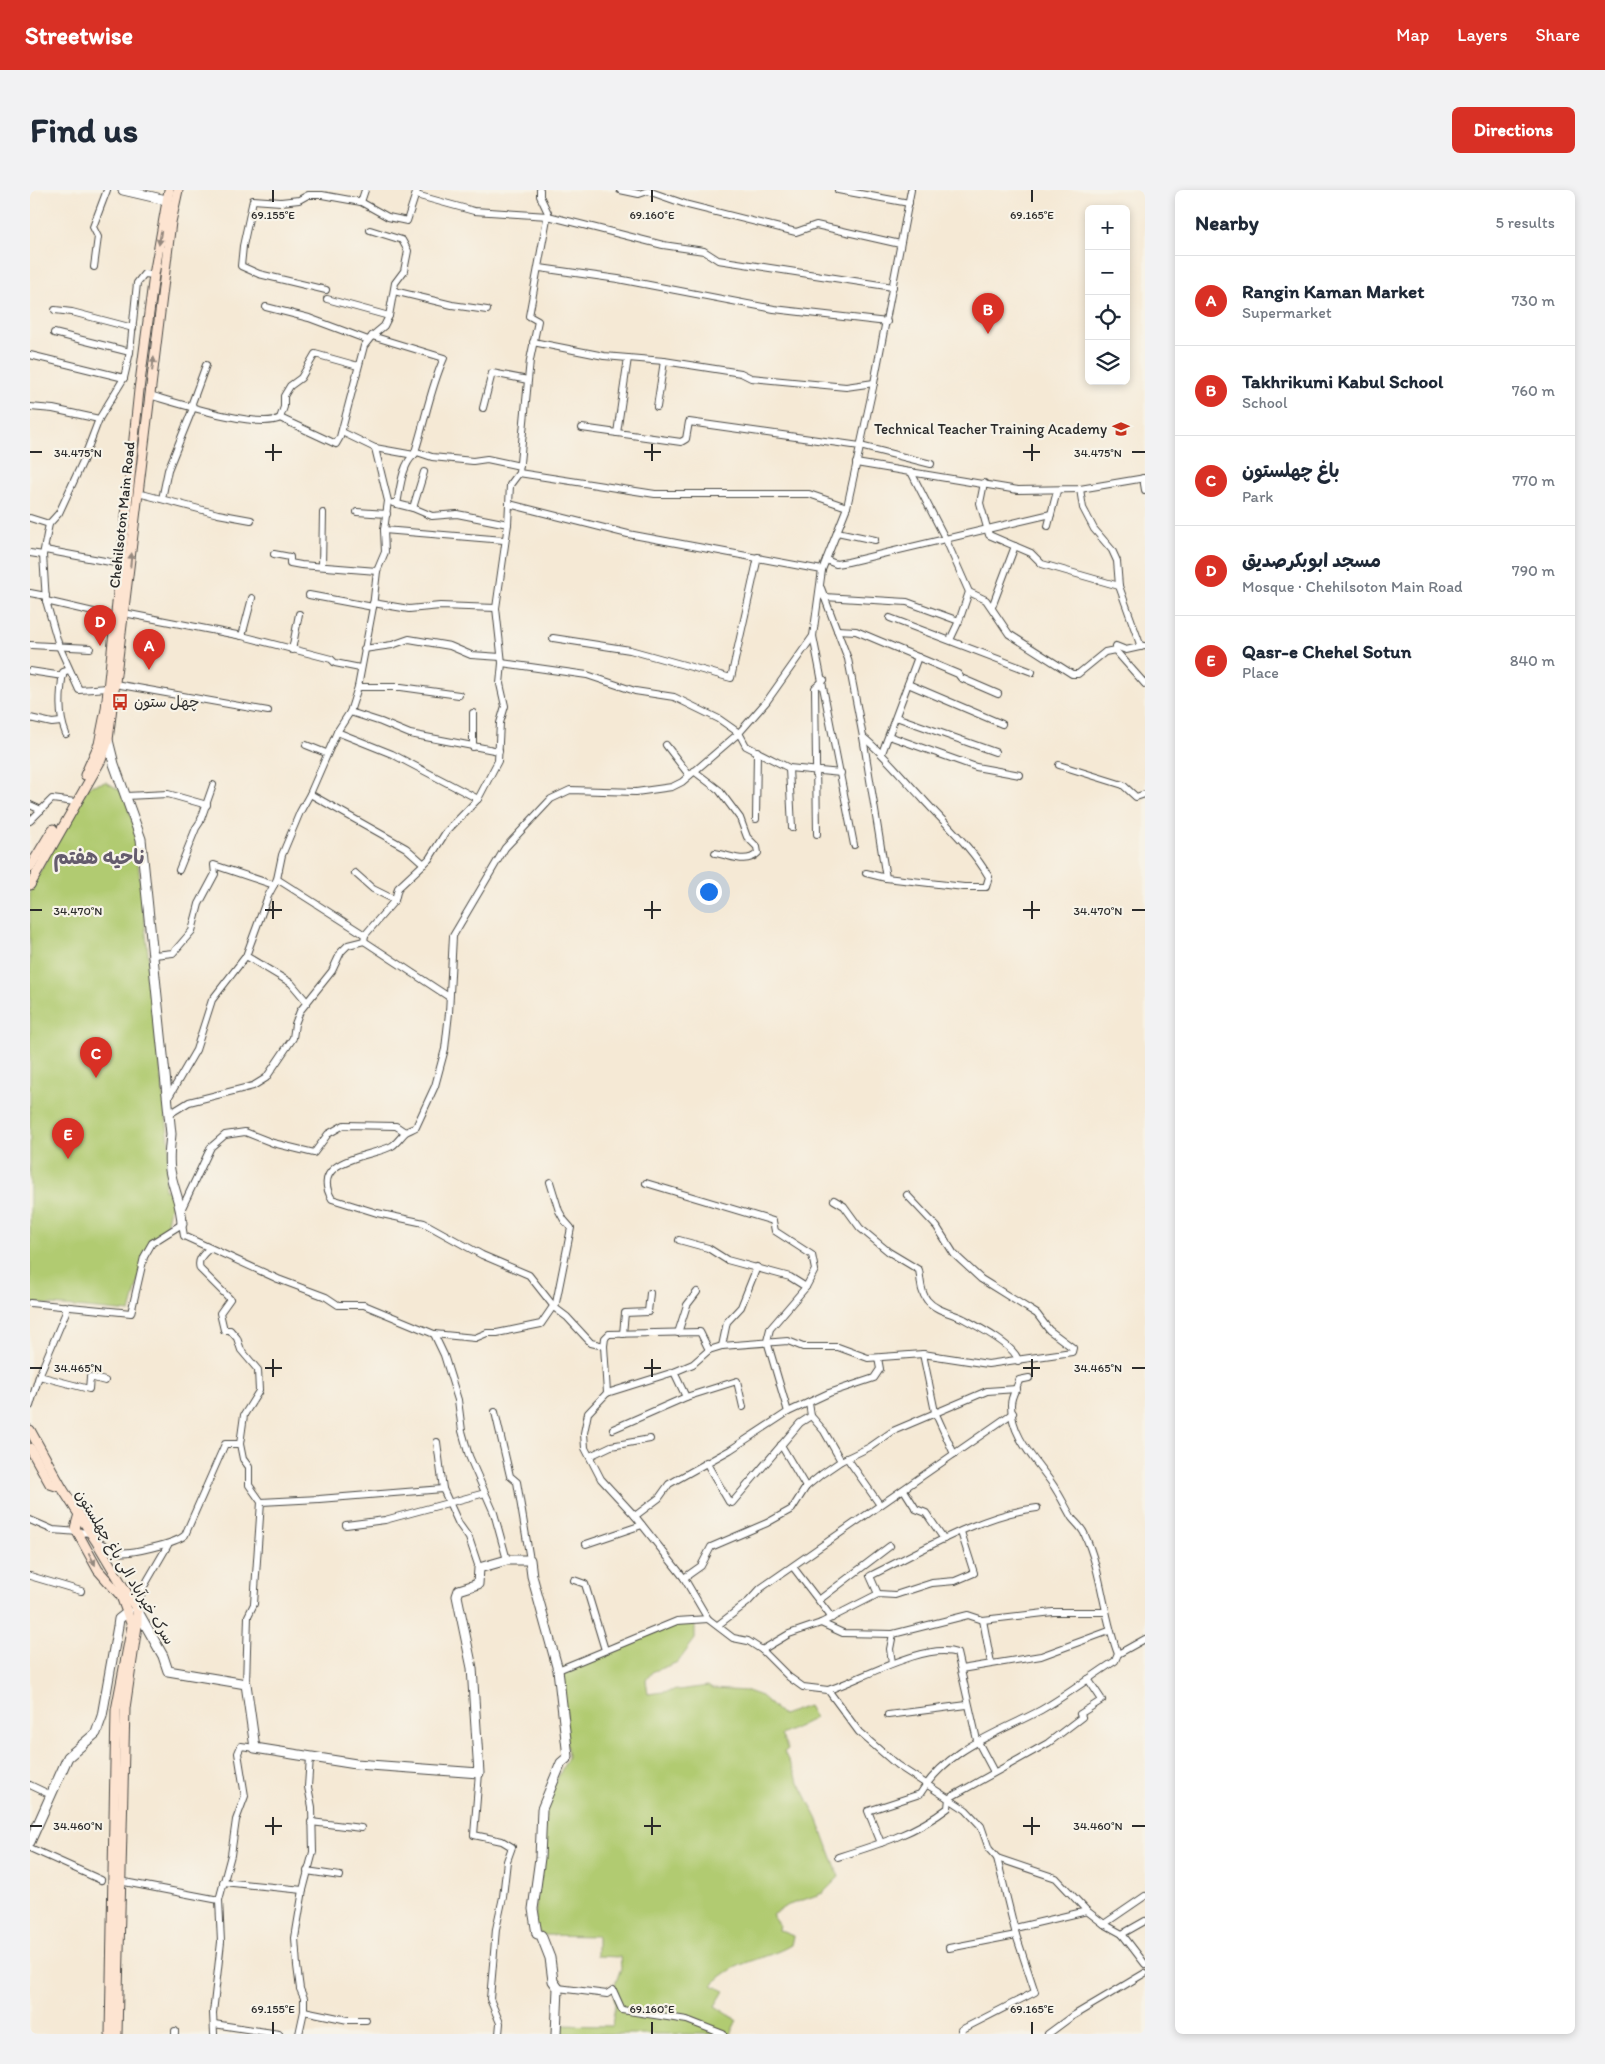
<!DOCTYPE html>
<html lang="en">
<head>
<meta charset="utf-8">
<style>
  body { margin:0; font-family:Itim,"Playpen Sans Arabic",sans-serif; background:#f2f2f3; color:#1f2937 }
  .controls { position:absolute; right:15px; top:15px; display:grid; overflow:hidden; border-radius:8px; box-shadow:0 2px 8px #0003 }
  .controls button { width:45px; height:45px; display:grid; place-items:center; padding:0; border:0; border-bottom:1px solid #e0e1e3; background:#fff; color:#1f2937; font:25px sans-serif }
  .you { position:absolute; left:678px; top:701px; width:18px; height:18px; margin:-12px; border:4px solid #fff; border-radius:50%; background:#1a73e8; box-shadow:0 0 0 8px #1a73e833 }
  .badge { display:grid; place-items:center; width:32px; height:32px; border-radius:50%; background:#d93025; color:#fff; font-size:16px; font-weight:700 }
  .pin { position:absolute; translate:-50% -41px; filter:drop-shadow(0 1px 2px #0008) }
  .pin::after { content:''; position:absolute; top:26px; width:18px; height:15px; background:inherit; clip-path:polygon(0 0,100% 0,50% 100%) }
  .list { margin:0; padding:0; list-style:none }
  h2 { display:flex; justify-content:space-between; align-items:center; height:65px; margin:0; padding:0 20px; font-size:21px }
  h2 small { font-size:16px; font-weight:400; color:#747a83 }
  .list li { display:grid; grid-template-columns:32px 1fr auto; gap:15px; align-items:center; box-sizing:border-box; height:90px; padding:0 20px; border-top:1px solid #e0e1e3 }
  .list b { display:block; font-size:19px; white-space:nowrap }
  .list p { margin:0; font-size:16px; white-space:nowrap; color:#747a83 }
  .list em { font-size:16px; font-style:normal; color:#747a83 }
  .icon { flex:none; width:28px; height:28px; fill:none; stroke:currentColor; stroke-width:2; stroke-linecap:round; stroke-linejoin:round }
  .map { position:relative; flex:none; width:1115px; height:1844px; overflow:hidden; border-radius:8px }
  header { display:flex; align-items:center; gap:30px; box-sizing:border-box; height:70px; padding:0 25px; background:#d93025; color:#fff }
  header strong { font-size:24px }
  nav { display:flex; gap:28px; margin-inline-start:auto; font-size:18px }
  .intro { display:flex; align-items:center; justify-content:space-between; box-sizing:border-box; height:120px; padding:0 30px }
  h1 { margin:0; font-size:35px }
  .button { padding:12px 22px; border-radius:8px; background:#d93025; color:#fff; font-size:18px; font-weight:700 }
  main { display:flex; gap:30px; padding:0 30px }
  aside { flex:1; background:#fff; border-radius:8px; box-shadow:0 2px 8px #0003 }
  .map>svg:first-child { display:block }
</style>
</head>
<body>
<header>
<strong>Streetwise</strong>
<nav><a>Map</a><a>Layers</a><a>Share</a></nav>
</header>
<div class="intro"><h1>Find us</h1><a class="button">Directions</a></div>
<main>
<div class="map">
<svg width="1115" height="1844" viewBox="0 0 1115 1844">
  <rect width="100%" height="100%" fill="#f7f3e8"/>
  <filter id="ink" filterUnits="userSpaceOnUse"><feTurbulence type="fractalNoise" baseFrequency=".02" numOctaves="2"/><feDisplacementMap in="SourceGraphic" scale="10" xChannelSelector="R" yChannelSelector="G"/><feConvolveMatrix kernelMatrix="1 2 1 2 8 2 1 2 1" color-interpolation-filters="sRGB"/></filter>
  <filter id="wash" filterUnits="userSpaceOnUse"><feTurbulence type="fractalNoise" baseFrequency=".0096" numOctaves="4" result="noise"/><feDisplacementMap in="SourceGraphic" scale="20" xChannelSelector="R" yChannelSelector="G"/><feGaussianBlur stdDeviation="1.12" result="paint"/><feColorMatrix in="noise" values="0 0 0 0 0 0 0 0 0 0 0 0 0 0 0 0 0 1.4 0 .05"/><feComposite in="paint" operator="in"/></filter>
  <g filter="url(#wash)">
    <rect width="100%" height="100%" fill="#f5e9d5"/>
    <!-- green -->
    <g fill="#b1cb71" stroke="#6e7b4e">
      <path d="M76 592 93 602 104 636 140 962 134 1000 143 1002 135 1043 119 1050 100 1122 0 1113V699L59 596Z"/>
      <path d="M649 1433H665V1449L648 1472 622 1482 616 1490 618 1504 678 1496 682 1499 717 1501 731 1506 752 1525 778 1516 785 1528 751 1545 758 1559 754 1562 788 1630 809 1687 793 1703 756 1716 742 1725 749 1734 748 1740 763 1746 761 1755C734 1771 706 1769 682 1795L694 1801 685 1816 707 1830 700 1844H526V1835L582 1836 585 1814 583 1800 591 1778 590 1767 567 1766V1746L511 1745 505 1735 512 1619 538 1567 528 1480Z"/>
    </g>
  </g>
  <g filter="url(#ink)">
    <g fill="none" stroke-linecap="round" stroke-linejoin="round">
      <!-- minor casing -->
      <g stroke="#494844" stroke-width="8">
        <g id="minor">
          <path d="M590 0 609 4 618 1 658 15 766 42 786 35 870 54"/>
          <path d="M808 0 879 13"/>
          <path d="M386 5 444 21 518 26 633 55 674 61 688 70 863 97"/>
          <path d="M331 12 335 0"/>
          <path d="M64 77 68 47 63 37 77 0"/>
          <path d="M510 78 588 89 744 119 857 132"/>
          <path d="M296 100 229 84 211 76 213 56 223 10 251 12 269 10 278 5H292L331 12 358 27 377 31 387 0"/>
          <path d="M364 101 422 115 457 120"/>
          <path d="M297 109 359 126"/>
          <path d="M236 117 279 128 338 150"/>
          <path d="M25 120 42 122 103 138"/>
          <path d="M24 143 100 162"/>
          <path d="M342 146 414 168C400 199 395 232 384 265 372 274 370 300 367 314"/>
          <path d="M503 152 574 166 634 171 711 183 721 188 816 197 844 193"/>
          <path d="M0 165 94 188"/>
          <path d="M119 205C144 212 230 240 250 228L254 217V206L260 196 271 188 285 164 328 176"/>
          <path d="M0 217 23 219 69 229"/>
          <path d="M627 217 634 171"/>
          <path d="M453 218 462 183 498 190"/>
          <path d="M250 228 306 254 310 247 334 156 342 146 354 136 359 126 365 93 374 81 378 61 372 50 340 40"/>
          <path d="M552 238 651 252 656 249 659 232 830 256 901 274"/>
          <path d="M312 242 345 258 384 265 387 262 402 267 443 271 457 269 490 276"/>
          <path d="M587 243 598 168"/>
          <path d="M826 273 988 300 1050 299 1115 288"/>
          <path d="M881 282 916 350 939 402 956 410 979 444 1042 484H1048L1075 462 1085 460 1115 494"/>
          <path d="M489 283 625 304H779L817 317"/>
          <path d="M1113 288 1115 300"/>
          <path d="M954 293 950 313 959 345 1001 363 1012 374 1089 396"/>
          <path d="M1050 299 1053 318 1064 339 1082 360 1087 371 1089 396 1111 457"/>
          <path d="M108 303 188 324 221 330"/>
          <path d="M132 309 138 280 163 218 162 213 176 175"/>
          <path d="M363 313 383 318 402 326 427 324 478 334"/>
          <path d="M479 314 598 344 792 380"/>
          <path d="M383 318 394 282"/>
          <path d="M327 322 357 324"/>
          <path d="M0 328 19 334"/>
          <path d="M1018 336 1027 301"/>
          <path d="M354 340 474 350"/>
          <path d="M807 342 845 350"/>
          <path d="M15 360 91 374"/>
          <path d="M0 363 13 365"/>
          <path d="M244 364 260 367V373L271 375 347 381"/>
          <path d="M796 370 806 374 818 372 1021 324"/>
          <path d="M292 376 293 323"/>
          <path d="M791 398 818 469 833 547C855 565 872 587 892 608 915 634 941 656 959 687L956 697H934L856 688 836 683"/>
          <path d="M0 403 16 406"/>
          <path d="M279 405 343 417"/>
          <path d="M794 407 877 412 929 431 939 402"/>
          <path d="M16 411 85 427"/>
          <path d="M343 413 379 419 410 416 466 418"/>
          <path d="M962 417 985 356"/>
          <path d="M94 423 212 446 301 469 305 473 330 478"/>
          <path d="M860 428 1002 482"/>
          <path d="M807 440 826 441 928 484 931 488 968 504"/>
          <path d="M212 446 222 408"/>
          <path d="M523 448 600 460 701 488 728 367"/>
          <path d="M920 450 929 431"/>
          <path d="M0 455 60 458"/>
          <path d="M1086 456 1096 460 1114 456"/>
          <path d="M334 459 362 455 379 449 420 456 441 465 471 467"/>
          <path d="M262 460 269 424"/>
          <path d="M472 473 557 485 605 501 644 507 689 529 709 543 716 556 759 578 811 583"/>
          <path d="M0 481 33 486"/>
          <path d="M85 494 238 521"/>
          <path d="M878 494 972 534"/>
          <path d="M328 497H371L429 505"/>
          <path d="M78 498 49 500 29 456 16 411 13 365 19 334 29 323 53 271 69 229 94 188 100 162 107 93 114 84 124 85"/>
          <path d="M320 522 351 532 380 544 469 561"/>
          <path d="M866 527 965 562"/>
          <path d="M0 528 22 533 31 532"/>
          <path d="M307 542 362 564 448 609"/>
          <path d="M36 544C28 525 30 503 33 482L39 480"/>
          <path d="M859 546 946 577 990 585"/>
          <path d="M833 547 856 688"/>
          <path d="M276 555 296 563"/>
          <path d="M636 555 659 585"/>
          <path d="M443 557V523"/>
          <path d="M852 563 888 467"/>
          <path d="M1029 575 1093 595 1106 607 1115 604"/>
          <path d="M759 578 762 638"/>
          <path d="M664 581 689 600 710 628 717 647 727 657 728 663C716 675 700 665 685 663"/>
          <path d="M280 604 376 658 394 674"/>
          <path d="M96 606 138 604 177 615"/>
          <path d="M0 615 11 620"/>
          <path d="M726 629 727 561"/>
          <path d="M0 631 22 609 45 612"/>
          <path d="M787 644 785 498 794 490"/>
          <path d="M824 655 783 446 792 380 817 317 844 193 881 0"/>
          <path d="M149 680 166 638 170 632 183 595"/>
          <path d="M325 683 343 699 365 710"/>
          <path d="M247 689 335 745"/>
          <path d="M334 751 419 807"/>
          <path d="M124 765 143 763 162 741 169 714 185 684 184 675 244 695"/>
          <path d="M216 766 261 793 277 812"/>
          <path d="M137 910 166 860 182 810 216 766 238 706 247 689 252 665 270 622 280 604 307 542 320 522 328 497 343 417 347 381 355 362 354 340 358 311 345 258"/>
          <path d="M138 925 159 912 223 896 236 888 263 848 265 834 270 821 302 781 311 762 318 755 334 751 335 745 365 710 368 698 399 669 416 642 448 609 468 571 470 533 475 516 470 494 472 473 466 418 478 334 480 295 489 283 500 170 508 131 499 126 518 23 510 6V0"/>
          <path d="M520 992 529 1021 534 1030 541 1038 525 1118"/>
          <path d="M616 993 743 1031 745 1041 782 1065 785 1080 776 1097 740 1139 737 1151 758 1222"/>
          <path d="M877 1005 907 1037 924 1064 951 1089 1007 1124 1019 1140 1043 1158 1042 1162 958 1174 893 1164 838 1168 808 1157H773L758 1151 692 1156 679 1160 663 1174 644 1182 577 1203 558 1223 554 1243 555 1258 571 1289 605 1326 654 1388 678 1429 703 1448 718 1451 732 1460 759 1487 773 1497 798 1500 829 1542 867 1575 936 1620 951 1636 959 1659 967 1668 1026 1688 1057 1721 1074 1734 1092 1744 1115 1774"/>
          <path d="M804 1010 814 1016 830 1038 859 1062 889 1080C891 1090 890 1102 897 1110 906 1121 922 1123 934 1129 947 1136 987 1157 988 1171"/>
          <path d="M152 1018 181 957 195 945 215 942 243 953 284 963 298 944 314 935 366 936 375 942"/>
          <path d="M649 1050 678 1058 697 1070 760 1087 776 1097"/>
          <path d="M179 1059C172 1065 167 1070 170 1079L200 1109 190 1123 194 1140H200L207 1148 211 1160 228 1180 229 1201 214 1225 210 1254 213 1269 219 1277V1295L231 1312 224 1414 218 1426 216 1494"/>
          <path d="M0 1113 101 1123 114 1067 122 1053 152 1034 154 1046 248 1089 296 1107 308 1115H334L404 1144 414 1165 428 1210 432 1241 439 1266 464 1323 477 1370"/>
          <path d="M648 1143 657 1115 667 1102"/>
          <path d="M404 1144 445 1148 457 1143H467L511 1134 524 1115"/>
          <path d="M593 1144 595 1123 618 1122 620 1103"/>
          <path d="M574 1156 561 1153 537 1127 525 1118 499 1085 452 1065 394 1033 347 1023 302 1009C278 969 342 967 362 956 368 952 371 946 376 942 379 940 383 939 386 937L405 896 415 859 419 823 423 746 475 658 521 609 540 600 606 602 642 597 652 592 709 543 737 511 783 446"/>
          <path d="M692 1156 697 1132 711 1117 727 1077"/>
          <path d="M893 1164 905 1222 924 1264"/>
          <path d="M9 1186 59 1199 60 1187 75 1191"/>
          <path d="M999 1188 989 1190C987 1199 981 1205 981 1215 981 1246 1004 1268 1021 1292 1029 1303 1035 1316 1042 1328 1046 1333 1051 1337 1054 1343 1072 1381 1073 1425 1088 1464"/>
          <path d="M577 1203 574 1156 575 1148 579 1144 670 1142 679 1160"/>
          <path d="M656 1207 707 1191 713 1217"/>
          <path d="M779 1213 781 1226 794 1241 811 1271"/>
          <path d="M0 1216 9 1186 36 1122 35 1116"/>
          <path d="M465 1222 480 1286 487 1292 500 1370"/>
          <path d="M583 1239 656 1207 644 1182"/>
          <path d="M407 1252 413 1299 429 1334 439 1348 449 1378"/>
          <path d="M751 1255 776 1297"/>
          <path d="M560 1266 581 1256 620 1249"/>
          <path d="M817 1268 850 1315"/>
          <path d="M676 1272 699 1312 702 1313 770 1233 781 1226"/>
          <path d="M874 1300 886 1319 896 1323 914 1349"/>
          <path d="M231 1312 289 1309 413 1299"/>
          <path d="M605 1326 629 1308 639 1294 700 1260 758 1222 799 1203 844 1188 850 1179 848 1168"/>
          <path d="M0 1330 23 1340 61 1343"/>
          <path d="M316 1335 355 1330 455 1303"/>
          <path d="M66 1351C73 1354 80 1359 87 1362 98 1365 147 1353 155 1345L195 1254H210"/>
          <path d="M556 1354 612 1335"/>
          <path d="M763 1377 802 1428"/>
          <path d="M0 1386 51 1401"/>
          <path d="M654 1388 671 1376 681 1357 737 1333 762 1319 776 1297 792 1284 811 1271 840 1257 863 1241 957 1201 987 1199"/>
          <path d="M544 1390 555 1394 575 1460"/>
          <path d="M848 1404 840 1386C889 1362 952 1324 1007 1318"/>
          <path d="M789 1410 860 1356"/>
          <path d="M107 1420 113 1398 138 1355"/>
          <path d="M953 1430 961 1473"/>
          <path d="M791 1433 813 1443 863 1444 938 1425 953 1430 1023 1422H1076"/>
          <path d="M688 1435 718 1412 731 1398 983 1223"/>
          <path d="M732 1460 759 1444 791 1433 848 1404 865 1405 902 1393 925 1391 944 1383 931 1342"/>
          <path d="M862 1473 860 1459 863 1444"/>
          <path d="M931 1479 1011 1466 1079 1441"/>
          <path d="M528 1480 647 1431 678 1429"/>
          <path d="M798 1500C830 1490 894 1452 927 1463L947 1550 964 1582"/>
          <path d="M858 1525 937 1515"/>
          <path d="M449 1583 444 1645 472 1651 482 1657 477 1671 473 1707 466 1739 460 1809 470 1833 469 1844"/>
          <path d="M0 1595 21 1605"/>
          <path d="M281 1632 331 1638"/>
          <path d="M851 1653 838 1621 890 1604C918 1558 966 1544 1011 1520 1036 1506 1060 1487 1085 1471L1088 1464 1115 1449"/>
          <path d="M0 1658 71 1690"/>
          <path d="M808 1667C847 1655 886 1643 918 1618L919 1608 1018 1553 1052 1527 1050 1524 1072 1510 1058 1489"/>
          <path d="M277 1681 310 1686"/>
          <path d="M89 1691 189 1710"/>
          <path d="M193 1692 273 1700"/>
          <path d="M1074 1734 1115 1706"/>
          <path d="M985 1738 1057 1721"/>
          <path d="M1092 1744 1115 1731"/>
          <path d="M919 1758 986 1745"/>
          <path d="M528 1798 577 1804 583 1800 592 1820 657 1830 693 1844"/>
          <path d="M274 1821 318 1830H336"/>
          <path d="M184 1834 249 1844"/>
          <path d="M145 1844V1841"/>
          <path d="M184 1844 183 1823 191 1752 189 1710 201 1665 206 1630 215 1606 208 1563 211 1556 225 1558"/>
          <path d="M269 1844 274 1821V1808L270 1799 267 1776 265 1748 273 1700 283 1662 282 1617 278 1597 280 1567"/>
          <path d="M932 1844 931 1840 1005 1802 986 1745 967 1668"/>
          <path d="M1018 1844 1041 1827 1115 1783"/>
        </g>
      </g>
      <!-- tertiary casing -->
      <g stroke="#494844" stroke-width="11">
        <g id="tertiary">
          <path d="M93 0 136 10"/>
          <path d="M78 550 84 574 111 649 141 944C140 956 138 969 140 980 143 999 152 1015 152 1034"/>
          <path d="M107 1420 133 1466 138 1481 216 1494 225 1558 326 1574 449 1583 442 1478 427 1406 429 1400 448 1394 449 1378 477 1370H500L502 1386 528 1480 538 1567 531 1573 512 1619 510 1668 503 1719 507 1744 511 1745 520 1768 523 1791 528 1798 526 1844"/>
          <path d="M0 1652 38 1567 66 1543 72 1526 88 1436 89 1429 98 1422"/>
        </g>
      </g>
      <!-- secondary casing -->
      <g stroke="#494844" stroke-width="11">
        <g id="secondary">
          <path d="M55 585 69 554 76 519 109 200 124 85 139 0"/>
          <path d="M0 677 23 639"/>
          <path d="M0 695 71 570 78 550 141 32 148 0"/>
          <path d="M0 1240 32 1298 66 1351 107 1420V1436L95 1518 87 1844"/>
          <path d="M0 1258 20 1294 32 1298"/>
          <path d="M49 1324 45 1338 68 1380 91 1406 102 1436 86 1520 80 1844"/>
        </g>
      </g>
      <!-- minor -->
      <use href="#minor" stroke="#fff" stroke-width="6"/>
      <!-- tertiary -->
      <use href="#tertiary" stroke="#fff" stroke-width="9"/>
      <!-- secondary -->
      <use href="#secondary" stroke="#fde4d1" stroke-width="9"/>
    </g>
    <!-- one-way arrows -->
    <defs><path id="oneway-solid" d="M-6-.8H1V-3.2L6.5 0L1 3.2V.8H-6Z" transform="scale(1.25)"/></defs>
    <g fill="#94887e">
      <use href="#oneway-solid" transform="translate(130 48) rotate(99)"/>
      <use href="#oneway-solid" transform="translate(123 174) rotate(-83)"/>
      <use href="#oneway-solid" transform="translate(101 370) rotate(-84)"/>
      <use href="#oneway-solid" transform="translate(62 1369) rotate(62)"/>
    </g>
  </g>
  <!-- ticks -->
  <path fill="none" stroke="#2b2b2b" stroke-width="2" d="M243 0V12M622 0V12M1002 0V12M243 254V271M622 254V271M1002 254V271M0 262H12M235 262H252M614 262H631M993 262H1010M1102 262H1115M243 711V729M622 711V729M1002 711V729M0 720H12M235 720H252M614 720H631M993 720H1010M1102 720H1115M243 1169V1187M622 1169V1187M1002 1169V1187M0 1178H12M235 1178H252M614 1178H631M993 1178H1010M1102 1178H1115M243 1627V1645M622 1627V1645M1002 1627V1645M0 1636H12M235 1636H252M614 1636H631M993 1636H1010M1102 1636H1115M243 1832V1844M622 1832V1844M1002 1832V1844"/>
  <!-- icons -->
  <defs>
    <g id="university-bare" transform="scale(1.35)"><path d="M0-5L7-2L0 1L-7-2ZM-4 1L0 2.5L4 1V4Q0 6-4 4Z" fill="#c8321e" stroke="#f7f3e8" stroke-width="2.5" paint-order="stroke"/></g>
    <g id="bus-bare" transform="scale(1.35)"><path d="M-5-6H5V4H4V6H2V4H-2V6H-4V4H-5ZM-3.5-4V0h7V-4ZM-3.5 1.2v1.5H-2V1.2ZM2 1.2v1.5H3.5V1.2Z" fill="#c8321e" stroke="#f7f3e8" stroke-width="2.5" paint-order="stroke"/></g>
  </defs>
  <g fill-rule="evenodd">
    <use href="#university-bare" x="1091" y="239"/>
    <use href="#bus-bare" x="90" y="512"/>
  </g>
  <g text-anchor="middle" stroke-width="4.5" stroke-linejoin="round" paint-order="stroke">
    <!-- poi labels -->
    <g font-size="15" fill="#2b2b2b" stroke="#f7f3e8" text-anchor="end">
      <text x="1077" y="244">Technical Teacher Training Academy</text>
      <text x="104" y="517" text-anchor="start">چهل ستون</text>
    </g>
    <!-- street labels -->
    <g font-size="15" fill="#2b2b2b" stroke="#f7f3e8">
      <text transform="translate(92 325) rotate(-84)" y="5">Chehilsoton Main Road</text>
      <text transform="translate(95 1377) rotate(59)" y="5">سرک خیرآباد الی باغ چهلستون</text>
    </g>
    <!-- district labels -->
    <g font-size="20" font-weight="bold" fill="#655c6d" stroke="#f7f3e8">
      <text x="69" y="674">ناحیه هفتم</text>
    </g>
  </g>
  <g font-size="12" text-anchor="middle" fill="#2b2b2b" stroke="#f7f3e8" stroke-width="4.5" stroke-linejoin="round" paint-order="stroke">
    <text x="243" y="29">69.155°E</text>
    <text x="622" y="29">69.160°E</text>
    <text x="1002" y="29">69.165°E</text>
    <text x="48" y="267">34.475°N</text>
    <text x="1068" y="267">34.475°N</text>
    <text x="48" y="725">34.470°N</text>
    <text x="1068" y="725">34.470°N</text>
    <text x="48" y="1182">34.465°N</text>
    <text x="1068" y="1182">34.465°N</text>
    <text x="48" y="1640">34.460°N</text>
    <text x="1068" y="1640">34.460°N</text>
    <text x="243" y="1823">69.155°E</text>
    <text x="622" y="1823">69.160°E</text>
    <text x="1002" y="1823">69.165°E</text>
  </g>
</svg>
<div class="controls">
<button>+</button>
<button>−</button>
<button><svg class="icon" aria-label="locate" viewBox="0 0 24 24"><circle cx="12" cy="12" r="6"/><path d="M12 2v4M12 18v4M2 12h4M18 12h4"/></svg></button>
<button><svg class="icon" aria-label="layers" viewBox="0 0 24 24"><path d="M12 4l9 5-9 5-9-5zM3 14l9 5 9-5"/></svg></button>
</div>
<div class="you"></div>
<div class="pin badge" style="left:119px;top:480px">A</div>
<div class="pin badge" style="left:958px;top:144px">B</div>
<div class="pin badge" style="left:66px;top:888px">C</div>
<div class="pin badge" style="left:70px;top:456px">D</div>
<div class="pin badge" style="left:38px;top:969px">E</div>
</div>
<aside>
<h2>Nearby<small>5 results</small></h2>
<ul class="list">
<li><span class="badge">A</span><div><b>Rangin Kaman Market</b><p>Supermarket</p></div><em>730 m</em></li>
<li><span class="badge">B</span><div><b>Takhrikumi Kabul School</b><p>School</p></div><em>760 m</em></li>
<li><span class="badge">C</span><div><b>باغ چهلستون</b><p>Park</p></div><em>770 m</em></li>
<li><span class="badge">D</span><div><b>مسجد ابوبکرصدیق</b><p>Mosque · Chehilsoton Main Road</p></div><em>790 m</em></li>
<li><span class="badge">E</span><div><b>Qasr-e Chehel Sotun</b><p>Place</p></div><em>840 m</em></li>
</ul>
</aside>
</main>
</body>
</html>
